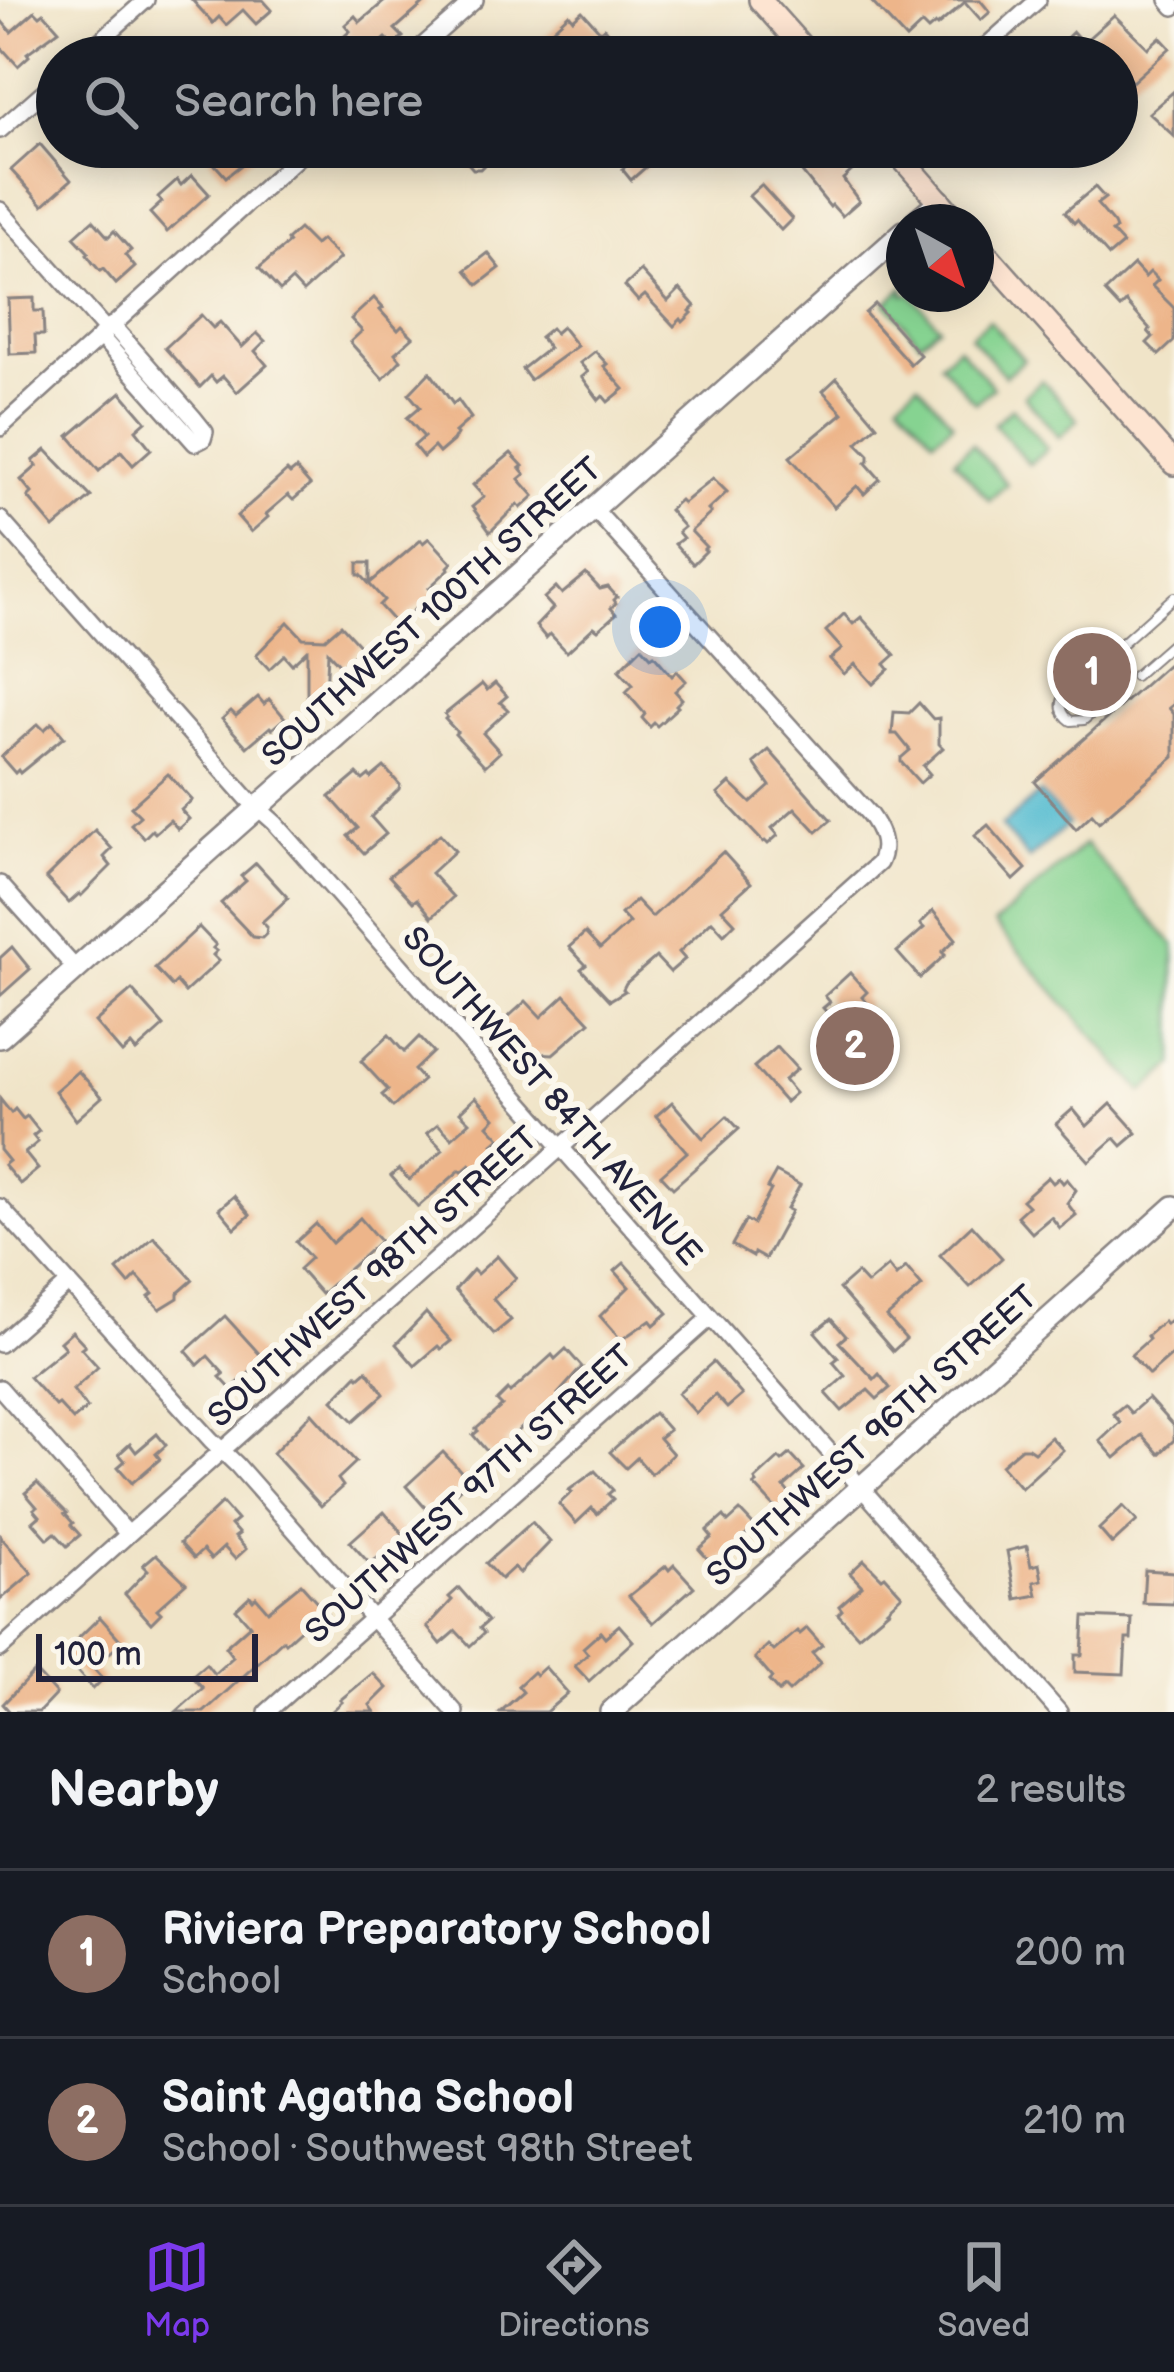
<!DOCTYPE html>
<html lang="en">
<head>
<meta charset="utf-8">
<style>
  body { margin:0; font-family:"Balsamiq Sans",sans-serif; background:#242831; color:#f1f3f6 }
  .compass { position:absolute; left:886px; top:204px; width:108px; height:108px; border-radius:50%; background:#171b24; box-shadow:0 6px 30px #0003; rotate:140deg }
  .scale { position:absolute; left:36px; bottom:30px; width:222px; box-sizing:border-box; padding-left:12px; border:6px solid #22223b; border-top:0; font-size:33px; line-height:42px; white-space:nowrap; color:#22223b; -webkit-text-stroke:9px #fbf7ec; paint-order:stroke }
  .you { position:absolute; left:660px; top:627px; width:42px; height:42px; margin:-30px; border:9px solid #fff; border-radius:50%; background:#1a73e8; box-shadow:0 0 0 18px #1a73e833 }
  .badge { display:grid; place-items:center; width:78px; height:78px; border-radius:50%; background:#7c3aed; color:#fff; font-size:39px; font-weight:700 }
  .pin { position:absolute; translate:-50% -50%; border:6px solid #fff; box-shadow:0 3px 12px #0006 }
  .list { margin:0; padding:0; list-style:none }
  h2 { display:flex; justify-content:space-between; align-items:center; height:156px; margin:0; padding:0 48px; font-size:51px }
  h2 small { font-size:39px; font-weight:400; color:#9ea1a6 }
  .list li { display:grid; grid-template-columns:78px 1fr auto; gap:36px; align-items:center; box-sizing:border-box; height:168px; padding:0 48px; border-top:3px solid #363941 }
  .list b { display:block; font-size:45px; white-space:nowrap }
  .list p { margin:0; font-size:39px; white-space:nowrap; color:#9ea1a6 }
  .list em { font-size:39px; font-style:normal; color:#9ea1a6 }
  .icon { flex:none; width:66px; height:66px; fill:none; stroke:currentColor; stroke-width:2; stroke-linecap:round; stroke-linejoin:round }
  .map { position:relative; flex:none; width:1174px; height:1712px; overflow:hidden }
  .search { position:absolute; background:#171b24; box-shadow:0 6px 30px #0003; left:36px; right:36px; top:36px; height:132px; display:flex; align-items:center; gap:30px; box-sizing:border-box; padding:0 42px; border-radius:66px; color:#9ea1a6; font-size:45px }
  .sheet { height:492px; background:#171b24 }
  nav { display:flex; justify-content:space-around; align-items:center; box-sizing:border-box; height:168px; border-top:3px solid #363941; background:#171b24; font-size:33px; color:#9ea1a6 }
  nav a { display:grid; justify-items:center; gap:6px }
  nav .on { color:#7c3aed }
  .map>svg:first-child { display:block }
</style>
</head>
<body>
<div class="map">
<svg width="1174" height="1712" viewBox="0 0 1174 1712">
  <rect width="100%" height="100%" fill="#fbf7ec"/>
  <filter id="ink" filterUnits="userSpaceOnUse"><feTurbulence type="fractalNoise" baseFrequency=".00833" numOctaves="2"/><feDisplacementMap in="SourceGraphic" scale="24" xChannelSelector="R" yChannelSelector="G"/><feConvolveMatrix kernelMatrix="1 2 1 2 8 2 1 2 1" color-interpolation-filters="sRGB"/></filter>
  <filter id="wash" filterUnits="userSpaceOnUse"><feTurbulence type="fractalNoise" baseFrequency=".004" numOctaves="4" result="noise"/><feDisplacementMap in="SourceGraphic" scale="48" xChannelSelector="R" yChannelSelector="G"/><feGaussianBlur stdDeviation="2.7" result="paint"/><feColorMatrix in="noise" values="0 0 0 0 0 0 0 0 0 0 0 0 0 0 0 0 0 1.4 0 .05"/><feComposite in="paint" operator="in"/></filter>
  <g filter="url(#wash)">
    <rect width="100%" height="100%" fill="#f0e4c8"/>
    <!-- green -->
    <g fill="#86d391" stroke="#547a66" stroke-width="3">
      <path d="M904 287V294H911L939 326 920 342 886 303Z"/>
      <path d="M989 320 1024 360 1005 376 970 336Z"/>
      <path d="M958 347 993 387 975 403 940 363Z"/>
      <path d="M1042 380 1078 420 1059 437 1024 396Z"/>
      <path d="M918 383 953 423 934 439 899 400Z"/>
      <path d="M1012 408 1047 448 1029 464 994 424Z"/>
      <path d="M972 444 1007 484 989 500 954 460Z"/>
      <path d="M1085 844 1174 945V1065L1143 1092 994 924Z"/>
    </g>
    <!-- water -->
    <path fill="#53bbd0" stroke="#3a6e86" stroke-width="3" d="M1040 793 1068 824 1029 859 1001 827Z"/>
    <g id="blocks">
      <!-- building -->
      <g fill="#edb58a">
        <path d="M192 0H263L272 10 256 24 243 10 226 25 219 17 213 23Z"/>
        <path d="M386 0H428L395 29 403 37 393 45 386 38 364 57H339L331 48 350 31 345 25 355 16 360 22Z"/>
        <path d="M870 0H980L990 12 981 20 965 2 937 26 935 24 928 30 922 24 906 39Z"/>
        <path d="M35 11 40 16 44 13 59 30 27 53 29 56 18 66 0 46V19L11 32Z"/>
        <path d="M582 11 600 31 604 28 618 44 603 57 596 52 591 57H554L540 41 569 14 573 19Z"/>
        <path d="M1114 15 1148 48 1160 37 1170 48 1132 82 1128 78 1117 87V57H1064L1056 48 1073 32 1083 43Z"/>
        <path d="M1174 91V136L1149 113Z"/>
        <path d="M40 144 71 180 43 205 11 170Z"/>
        <path d="M221 147H264L226 177 209 158Z"/>
        <path d="M454 147H497L486 157 485 164 480 169H473Z"/>
        <path d="M638 147H669L631 180 622 169 629 164 625 159Z"/>
        <path d="M808 147 818 155 820 153 830 164 841 154 855 168 843 179 859 201 842 216 832 205 830 207 793 161Z"/>
        <path d="M192 175 209 194 167 232 150 213 162 202 158 197 177 180 181 185Z"/>
        <path d="M761 185 792 219 781 230 749 196Z"/>
        <path d="M1095 187 1105 198 1097 204 1114 224 1116 229 1112 232 1123 244 1109 256 1077 220 1074 223 1065 212Z"/>
        <path d="M93 220 108 237 114 231 131 250 125 255 135 267 116 284 103 269 100 271 93 263 87 255 89 253 74 237Z"/>
        <path d="M299 229 315 245 321 240 340 258 303 292 292 280 280 291 259 268 289 243 287 240Z"/>
        <path d="M488 253 500 268 478 285 466 270Z"/>
        <path d="M1134 265 1145 277 1150 272 1158 280 1152 286 1174 308V341L1159 355 1147 343 1153 337 1148 331 1150 329 1126 302 1120 308 1105 292Z"/>
        <path d="M641 271 668 301 680 289 695 306 690 311 692 313 683 322 681 319 674 326 645 295 638 301 625 286Z"/>
        <path d="M34 298V311H43L44 335H35L36 353 10 354 8 299Z"/>
        <path d="M374 298 383 308 380 310 398 330 402 326 413 337 395 353 401 360 383 379 350 342 362 331 351 319Z"/>
        <path d="M875 304 920 355 910 364 865 313Z"/>
        <path d="M201 315 213 328 220 322 242 347 257 333 265 341 255 351 267 365 237 392 223 376 216 382 211 376 200 387 165 348Z"/>
        <path d="M562 327 577 346 530 380 522 369 549 348 540 337 551 328 555 333Z"/>
        <path d="M595 351 607 364 604 366 624 389 608 402 603 396 599 400 582 377 588 372 580 363Z"/>
        <path d="M430 372 453 404 458 400 471 418 455 432 457 434 453 441 439 453 434 447 423 457 414 446 424 437 407 418 420 407 409 394Z"/>
        <path d="M837 378 877 425 857 443 869 455V460L866 463 880 479 864 494 857 486 834 507 790 457 843 413 823 391Z"/>
        <path d="M121 392 146 421 136 430 151 449 133 465 121 451 99 471 69 436Z"/>
        <path d="M46 450 91 497 54 528 28 497 32 493 21 480 37 466 33 461Z"/>
        <path d="M511 453 523 466 520 468 525 474 519 479 534 496 521 508 518 504 490 532 472 507 484 497 473 485Z"/>
        <path d="M296 469 310 485 293 500 288 495 266 514 268 517 251 532 237 516 287 471 290 474Z"/>
        <path d="M713 478 727 492 708 510 711 513 691 531 706 547 704 549 706 551 693 564 675 544 683 538 678 532 684 527 669 510 680 500 683 503Z"/>
        <path d="M429 538 452 563 448 567 449 569 429 588 440 599 429 609 423 602 397 625 379 605 384 600 361 575H358V563H370V583L421 540 423 543Z"/>
        <path d="M586 574 600 589 608 587 617 597 614 600 616 603 611 608 616 614 598 630 594 627 567 652 550 634 546 638 536 626 553 608 544 598 556 587 562 594Z"/>
        <path d="M844 614 853 624 861 617 895 655 885 664 889 669 873 684 855 664 844 674 830 659 842 649 826 631Z"/>
        <path d="M288 622 303 638 325 639 341 625 361 647 341 666 328 652 326 695H307V650L292 664 284 655 269 669 256 655Z"/>
        <path d="M642 647 651 657 654 655 672 676 677 671 686 681 675 691 682 699 676 705 678 707 657 726 654 723 650 727 642 718 645 714 626 692 633 685 619 670Z"/>
        <path d="M1167 665 1174 673V704L1169 708 1174 714V757L1099 822 1092 814 1076 829 1035 782Z"/>
        <path d="M495 683 507 696 500 702 508 710 483 733 500 752 485 766 455 734 457 732 445 719 447 717 445 714 482 684 487 690Z"/>
        <path d="M258 697 264 704 269 699 285 718 272 729 270 727 247 747 222 719 231 711 236 716Z"/>
        <path d="M919 703 933 719 939 718V744L943 748 923 766 930 774 920 783 901 762V758L910 750 897 734H892L894 712 909 713Z"/>
        <path d="M52 723 64 737 20 773 18 770 15 773 1 757 38 724 44 730Z"/>
        <path d="M769 750 831 820 817 832 795 808 772 828 778 835 768 844 765 841 763 842 718 794 730 783 751 803 770 786 754 763Z"/>
        <path d="M384 767 400 785 399 789 371 817 386 834 364 853 348 836 358 828 330 797 357 774 363 780 369 775 371 778Z"/>
        <path d="M168 774 192 800 181 810 189 819 178 829 170 820 155 833 152 830 144 838 131 824 140 816 131 807Z"/>
        <path d="M988 825 1026 869 1014 880 975 836Z"/>
        <path d="M95 830 112 849 104 857 111 866 81 896 79 894 69 903 46 878Z"/>
        <path d="M440 834 455 851 431 873 453 897 432 917 417 899 413 902 389 876Z"/>
        <path d="M723 852 751 883 722 909 735 923 724 934 712 921 679 952 685 959 670 972 656 957 626 983 623 989 625 991 610 1000 581 969 586 965 569 947 585 933 600 949 629 923 621 914 636 900 652 917Z"/>
        <path d="M256 863 288 898 262 922 267 927 266 934 262 938 253 937 221 903 246 881 241 876Z"/>
        <path d="M933 911 956 939 942 952 945 955 920 978 897 952 924 928 920 924Z"/>
        <path d="M199 927 216 945 213 948 217 951 213 955 219 961 185 992 176 982 172 986 155 968Z"/>
        <path d="M12 947 30 969 0 996V958Z"/>
        <path d="M850 973 867 992 862 997 868 1004 859 1013 888 1046 870 1061 823 1008 830 1002 825 996Z"/>
        <path d="M132 990 164 1026 136 1051 131 1045 122 1053 95 1022Z"/>
        <path d="M565 995 590 1022 553 1054 538 1053 534 1056 504 1025 505 1020 526 1001 541 1017Z"/>
        <path d="M389 1035 404 1052 419 1037 433 1052 414 1070 423 1080 393 1107 382 1095 388 1090 361 1061Z"/>
        <path d="M777 1047 797 1069 784 1080 795 1093 785 1102 754 1067Z"/>
        <path d="M78 1071 102 1097 76 1120 55 1091Z"/>
        <path d="M476 1097 495 1118 488 1125 500 1138 493 1144 501 1153 478 1174 470 1165 462 1172 460 1170 418 1207 391 1176 399 1169 409 1180 443 1150 427 1133 438 1124 452 1138 470 1122 460 1112Z"/>
        <path d="M0 1099 11 1113 15 1109 23 1119 27 1116 39 1131 33 1136 38 1142 25 1153 38 1169 20 1184 4 1165 9 1161 0 1150Z"/>
        <path d="M672 1102 703 1138 727 1116 739 1129 673 1188 661 1175 687 1152 656 1116Z"/>
        <path d="M1111 1104 1137 1133 1122 1146 1115 1138 1089 1161 1056 1124 1073 1109 1087 1126Z"/>
        <path d="M776 1172 800 1185 787 1209 791 1211 789 1215 765 1259 754 1253 753 1257 732 1245 746 1220 753 1224 771 1190 767 1188Z"/>
        <path d="M1048 1177 1053 1183 1059 1178 1063 1183 1067 1179 1076 1190 1067 1203 1076 1215 1060 1228 1051 1217 1032 1233 1017 1216 1028 1206 1022 1200Z"/>
        <path d="M234 1196 250 1215 235 1228 219 1209Z"/>
        <path d="M360 1218 380 1241 321 1294 299 1269 311 1258 296 1242 316 1224 332 1243Z"/>
        <path d="M972 1225 1002 1258 970 1287 940 1255Z"/>
        <path d="M154 1237 193 1280 178 1293V1298L160 1309 149 1297 153 1294 137 1276 129 1284 117 1270Z"/>
        <path d="M497 1256 516 1278 493 1299 511 1320 494 1334 455 1290 473 1270 477 1274Z"/>
        <path d="M624 1263 668 1313 654 1325 650 1320 621 1340 600 1316 629 1287 615 1271Z"/>
        <path d="M888 1266 896 1276 906 1267 922 1286 887 1317 906 1339 893 1351 839 1289 857 1273 867 1284Z"/>
        <path d="M426 1313 451 1341 441 1349 438 1346 415 1366 396 1344Z"/>
        <path d="M225 1316 264 1359 249 1373 244 1381H240L231 1389 220 1377 224 1374 208 1356 198 1365 186 1351Z"/>
        <path d="M1174 1317V1353L1149 1375 1131 1355 1149 1339 1147 1336 1164 1321 1166 1324Z"/>
        <path d="M831 1319 846 1336 839 1342 874 1379 879 1374 890 1388 877 1399 868 1390 842 1411 826 1393 845 1376 833 1362 838 1358 815 1332Z"/>
        <path d="M72 1331 85 1345 81 1348 98 1367 73 1390 87 1408 73 1420 58 1404 55 1406 29 1377 65 1348 60 1342Z"/>
        <path d="M566 1349 582 1367 558 1394 561 1397 548 1409 546 1406 504 1444 510 1450 496 1462 473 1435 478 1431 476 1429 502 1406 497 1401 508 1390 510 1393 552 1355 555 1359Z"/>
        <path d="M713 1362 742 1395 727 1408 715 1395 696 1413 678 1393Z"/>
        <path d="M367 1370 384 1394 354 1421 333 1400 357 1375 359 1377Z"/>
        <path d="M1148 1398 1174 1427V1440L1159 1454 1142 1435 1115 1458 1100 1441 1120 1422 1113 1414 1124 1405 1131 1413Z"/>
        <path d="M312 1413 356 1462 338 1479 343 1486 321 1506 273 1453Z"/>
        <path d="M654 1413 669 1430 659 1438 673 1454 651 1474 637 1458 626 1468 610 1452Z"/>
        <path d="M157 1434 166 1445 156 1454 160 1459 132 1483 118 1467 125 1461 119 1454 130 1444 136 1452Z"/>
        <path d="M1051 1437 1063 1450 1021 1488 1001 1465 1021 1448H1028L1034 1452Z"/>
        <path d="M443 1452 469 1480 443 1504 440 1501 429 1512 406 1486Z"/>
        <path d="M790 1454 804 1469 784 1487 793 1498 778 1511 754 1485 757 1483 755 1480 779 1458 782 1461Z"/>
        <path d="M595 1471 613 1490 608 1494 613 1499 597 1514 592 1508 576 1523 559 1504 572 1492 569 1490Z"/>
        <path d="M37 1483 67 1513 65 1514 73 1523 71 1525 80 1535 67 1546 55 1533 48 1539 33 1522 40 1516 34 1509 37 1507 25 1493Z"/>
        <path d="M222 1503 237 1520 231 1525 239 1534 235 1537 246 1549 235 1559 224 1547 211 1559 203 1550 194 1558 180 1543Z"/>
        <path d="M1123 1506 1137 1521 1112 1544 1099 1529Z"/>
        <path d="M740 1511 755 1527 744 1537 746 1539 713 1565 699 1549 712 1537 707 1531 724 1516 728 1522Z"/>
        <path d="M384 1512 405 1536 370 1564 350 1542Z"/>
        <path d="M532 1522 550 1542 520 1573 514 1567 501 1579 486 1563Z"/>
        <path d="M0 1536 32 1573 0 1600Z"/>
        <path d="M1027 1546 1031 1566 1039 1564 1042 1580 1034 1582 1037 1595 1016 1599 1007 1551Z"/>
        <path d="M156 1554 186 1583 157 1609 161 1613 151 1623 125 1594 148 1570 143 1565Z"/>
        <path d="M864 1560 882 1578 885 1576 902 1595 887 1609 889 1610 858 1636 838 1614 842 1610 839 1606 862 1586 850 1573Z"/>
        <path d="M674 1565 694 1587 653 1623 629 1596 666 1566 669 1570Z"/>
        <path d="M1145 1570 1174 1572V1604L1143 1603Z"/>
        <path d="M301 1584 327 1613 309 1630 305 1625 285 1643 283 1640 204 1712H176L203 1688 192 1676 206 1664 214 1674 233 1657 225 1647 250 1625 236 1609 250 1596 253 1600 256 1597 268 1611Z"/>
        <path d="M459 1588 488 1621 480 1628 484 1633 470 1646 456 1631 441 1644 427 1627 452 1600 449 1597Z"/>
        <path d="M100 1617 122 1642 93 1668 103 1679 93 1689 62 1654Z"/>
        <path d="M1084 1617 1132 1619 1131 1639H1126L1124 1674 1075 1672V1655H1082Z"/>
        <path d="M619 1625 633 1641 589 1681 575 1666 588 1654 583 1648 601 1632 605 1637Z"/>
        <path d="M807 1628 822 1645 812 1653 821 1663 789 1692 784 1687 779 1692 769 1681 772 1678 755 1658 768 1645 774 1651 797 1631 800 1634Z"/>
        <path d="M545 1667 568 1693 546 1712H500L523 1692 518 1686 533 1672 536 1675Z"/>
        <path d="M35 1671 56 1694 39 1712H10L3 1704Z"/>
        <path d="M373 1673 387 1688 370 1705 375 1712H331L342 1702 340 1700Z"/>
      </g>
    </g>
  </g>
  <g filter="url(#ink)">
    <use href="#blocks" fill-opacity="0" stroke="#898382" stroke-width="3"/>
    <g fill="none" stroke-linecap="round" stroke-linejoin="round">
      <!-- service casing -->
      <g stroke="#898382" stroke-width="12">
        <g id="service">
          <path d="M1135 676 1174 642"/>
          <path d="M1115 694 1084 720 1071 721C1060 713 1059 704 1066 693L1174 597"/>
        </g>
      </g>
      <!-- minor casing -->
      <g stroke="#898382" stroke-width="20">
        <g id="minor">
          <path d="M1168 0 1174 7"/>
          <path d="M82 57 146 0"/>
          <path d="M410 57 475 0"/>
          <path d="M974 57 1038 0"/>
          <path d="M0 130 57 80"/>
          <path d="M0 210 106 330"/>
          <path d="M100 336 195 443 203 439 205 432 193 417 112 325"/>
          <path d="M0 428 309 147"/>
          <path d="M0 519 247 798 275 823 1059 1712"/>
          <path d="M0 884 76 969"/>
          <path d="M0 1207 211 1440 237 1465 455 1712"/>
          <path d="M0 1344 68 1284"/>
          <path d="M0 1388 128 1534"/>
          <path d="M0 1649 879 863C888 845 880 829 869 814L594 509"/>
          <path d="M267 1712 709 1319"/>
        </g>
      </g>
      <!-- tertiary casing -->
      <g stroke="#898382" stroke-width="26">
        <g id="tertiary">
          <path d="M915 222 940 201"/>
          <path d="M0 1037 904 232"/>
          <path d="M611 1712 1174 1207"/>
        </g>
      </g>
      <!-- secondary casing -->
      <g stroke="#898382" stroke-width="26">
        <g id="secondary">
          <path d="M760 0 811 57"/>
          <path d="M892 147 958 222"/>
          <path d="M976 242 1174 464"/>
        </g>
      </g>
      <!-- service -->
      <use href="#service" stroke="#fff" stroke-width="8"/>
      <!-- minor -->
      <use href="#minor" stroke="#fff" stroke-width="15"/>
      <!-- tertiary -->
      <use href="#tertiary" stroke="#fff" stroke-width="21"/>
      <!-- secondary -->
      <use href="#secondary" stroke="#fde4d1" stroke-width="21"/>
    </g>
  </g>
  <g text-anchor="middle" stroke-width="12" stroke-linejoin="round" paint-order="stroke">
    <!-- street labels -->
    <g font-size="33" fill="#22223b" stroke="#fbf7ec">
      <text transform="translate(431 611) rotate(-42)" y="12">SOUTHWEST 100TH STREET</text>
      <text transform="translate(553 1095) rotate(49)" y="12">SOUTHWEST 84TH AVENUE</text>
      <text transform="translate(372 1276) rotate(-42)" y="12">SOUTHWEST 98TH STREET</text>
      <text transform="translate(871 1435) rotate(-42)" y="12">SOUTHWEST 96TH STREET</text>
      <text transform="translate(468 1493) rotate(-42)" y="12">SOUTHWEST 97TH STREET</text>
    </g>
  </g>
</svg>
<svg class="compass" viewBox="-18 -18 36 36"><path d="M0-13l5 13h-10z" fill="#e53935"/><path d="M0 13l5-13h-10z" fill="#9ea1a6"/></svg>
<div class="scale">100 m</div>
<div class="you"></div>
<div class="pin badge" style="left:1092px;top:672px;background:#8d6e63">1</div>
<div class="pin badge" style="left:855px;top:1046px;background:#8d6e63">2</div>
<div class="search"><svg class="icon" aria-label="search" viewBox="0 0 24 24"><circle cx="10" cy="10" r="6"/><path d="M15 15l6 6"/></svg>Search here</div>
</div>
<section class="sheet">
<h2>Nearby<small>2 results</small></h2>
<ul class="list">
<li><span class="badge" style="background:#8d6e63">1</span><div><b>Riviera Preparatory School</b><p>School</p></div><em>200 m</em></li>
<li><span class="badge" style="background:#8d6e63">2</span><div><b>Saint Agatha School</b><p>School · Southwest 98th Street</p></div><em>210 m</em></li>
</ul>
</section>
<nav>
<a class="on"><svg class="icon" aria-label="map" viewBox="0 0 24 24"><path d="M3 6l6-2 6 2 6-2v14l-6 2-6-2-6 2zM9 4v14M15 6v14"/></svg>Map</a>
<a><svg class="icon" aria-label="directions" viewBox="0 0 24 24"><path d="M12 3l9 9-9 9-9-9zM9 14v-3h6M13 9l2 2-2 2"/></svg>Directions</a>
<a><svg class="icon" aria-label="saved" viewBox="0 0 24 24"><path d="M7 4h10v16l-5-4-5 4z"/></svg>Saved</a>
</nav>
</body>
</html>
